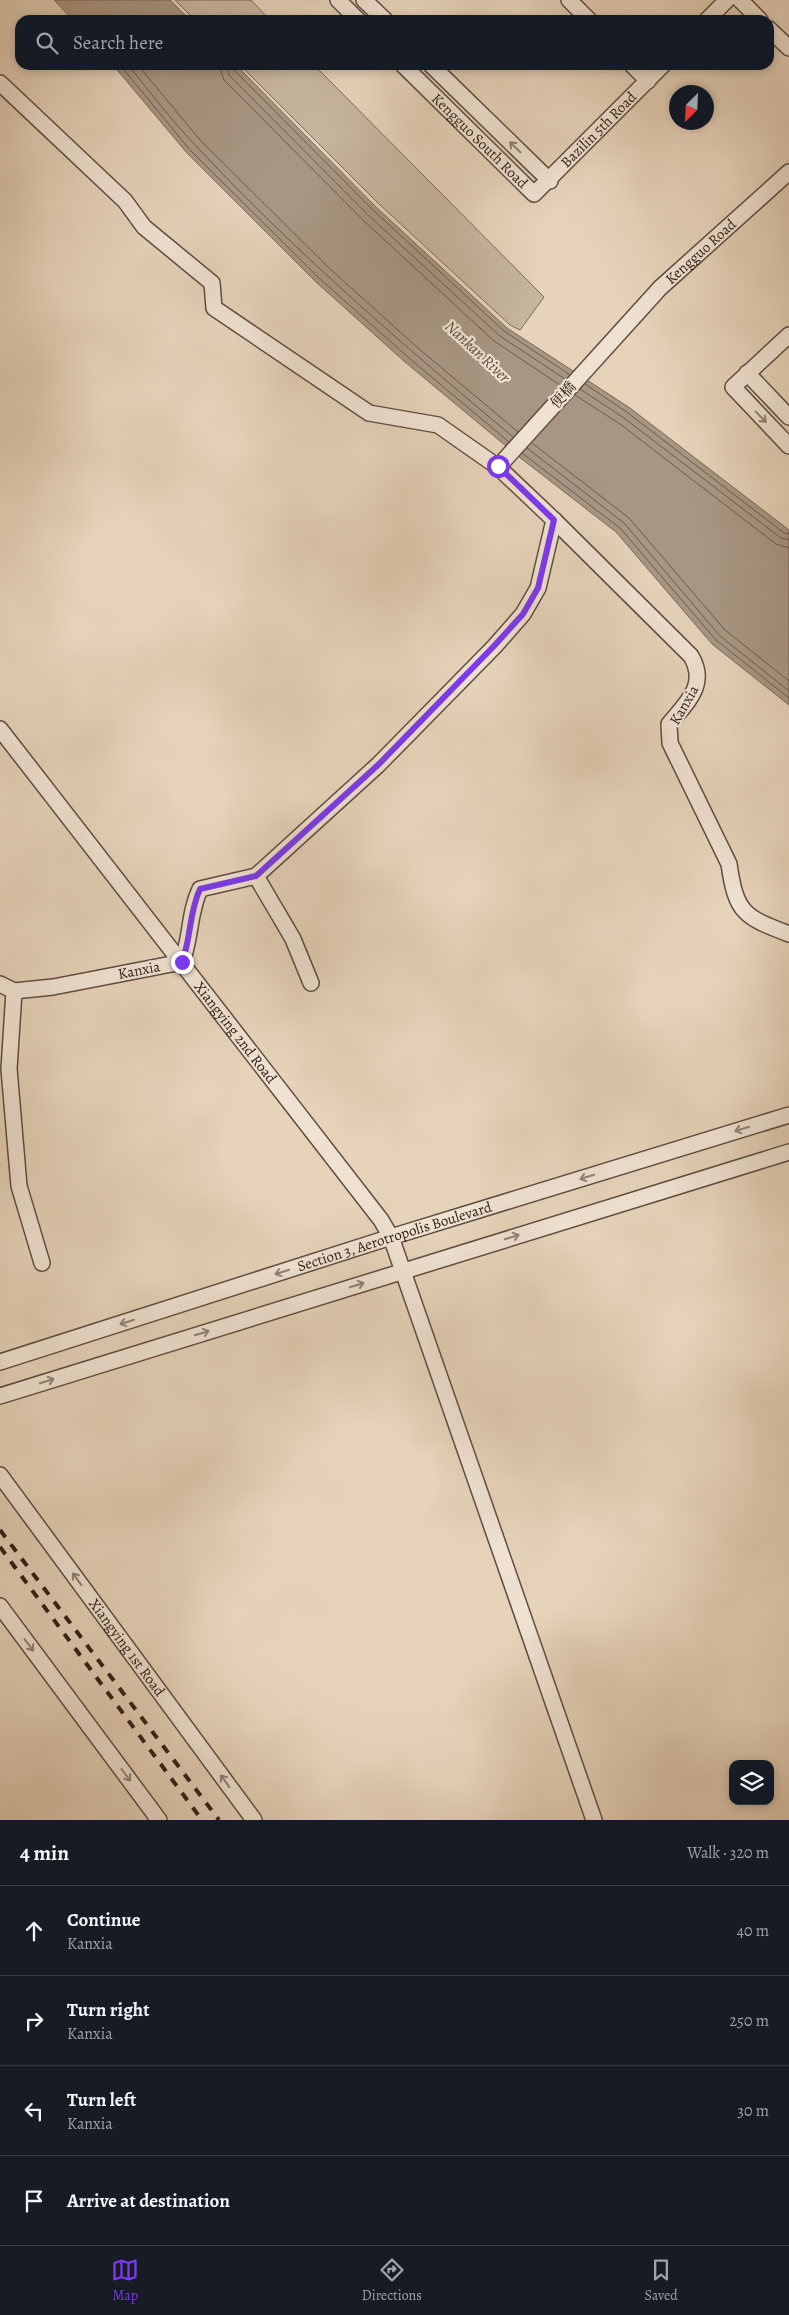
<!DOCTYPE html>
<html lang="en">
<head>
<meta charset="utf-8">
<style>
  body { margin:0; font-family:Alegreya,"Noto Serif TC",serif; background:#20242c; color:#f1f3f6 }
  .controls { position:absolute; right:15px; bottom:15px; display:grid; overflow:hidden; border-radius:10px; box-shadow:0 2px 8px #0003 }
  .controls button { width:45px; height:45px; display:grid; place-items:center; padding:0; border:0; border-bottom:1px solid #363941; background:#171b24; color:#f1f3f6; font:25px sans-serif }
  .compass { position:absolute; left:669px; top:85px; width:45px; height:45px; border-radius:50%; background:#171b24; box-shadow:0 2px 8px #0003; rotate:204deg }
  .stop { position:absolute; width:15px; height:15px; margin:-11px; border:4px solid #7c3aed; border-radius:50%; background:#fff }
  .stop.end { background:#7c3aed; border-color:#fff; box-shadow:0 1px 5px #0008 }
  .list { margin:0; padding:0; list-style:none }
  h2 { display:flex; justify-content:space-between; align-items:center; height:65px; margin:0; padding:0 20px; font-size:21px }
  h2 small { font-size:16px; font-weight:400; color:#9ea1a6 }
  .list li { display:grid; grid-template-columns:32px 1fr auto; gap:15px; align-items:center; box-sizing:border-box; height:90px; padding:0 20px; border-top:1px solid #363941 }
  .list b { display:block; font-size:19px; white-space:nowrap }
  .list p { margin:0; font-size:16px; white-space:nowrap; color:#9ea1a6 }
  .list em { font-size:16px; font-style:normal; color:#9ea1a6 }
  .icon { flex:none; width:28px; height:28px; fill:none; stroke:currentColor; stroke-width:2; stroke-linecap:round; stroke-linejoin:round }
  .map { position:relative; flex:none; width:789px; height:1820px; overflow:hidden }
  .search { position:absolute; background:#171b24; box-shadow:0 2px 8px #0003; left:15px; right:15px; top:15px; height:55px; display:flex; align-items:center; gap:12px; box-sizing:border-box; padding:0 18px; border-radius:15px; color:#9ea1a6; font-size:19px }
  .sheet { height:425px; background:#171b24 }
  nav { display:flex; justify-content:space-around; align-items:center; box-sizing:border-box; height:70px; border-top:1px solid #363941; background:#171b24; font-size:14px; color:#9ea1a6 }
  nav a { display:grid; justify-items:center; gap:2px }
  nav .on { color:#7c3aed }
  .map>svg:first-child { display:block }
</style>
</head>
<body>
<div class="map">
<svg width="789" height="1820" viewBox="0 0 789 1820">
  <rect width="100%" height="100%" fill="#e6d3ba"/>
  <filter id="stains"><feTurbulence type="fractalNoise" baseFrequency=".004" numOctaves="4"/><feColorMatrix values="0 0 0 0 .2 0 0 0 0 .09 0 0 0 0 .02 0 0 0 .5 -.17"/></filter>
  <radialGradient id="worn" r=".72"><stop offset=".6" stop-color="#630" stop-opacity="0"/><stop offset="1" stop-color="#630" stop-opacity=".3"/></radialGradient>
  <!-- green -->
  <g fill="#c7b59f" stroke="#7c6a5c">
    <path d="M175 0H251L270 20H195Z"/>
    <path d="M240 65H314L544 297 520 330 510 325 378 203Z"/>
  </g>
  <!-- water -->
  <g fill="#a89683" stroke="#786759">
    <path d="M54 0H170L190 20H73Z"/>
    <path d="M113 65H236L376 207 507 328 630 408 789 530V705L712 644 616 532 518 456 405 362 316 282 187 153Z"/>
  </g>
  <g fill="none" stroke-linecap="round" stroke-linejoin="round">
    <!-- shore -->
    <g stroke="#6c5b4e" stroke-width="1">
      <path d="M120 65 190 150 319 278 409 358 509 442"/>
      <path d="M128 65C150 92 172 121 196 146 294 251 403 345 513 437"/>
      <path d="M138 65 200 140 329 268 418 348 518 432"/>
      <path d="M219 65 224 80 363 220 494 341 560 385"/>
      <path d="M226 65 229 75 368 215 500 336 565 379"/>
      <path d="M232 65 234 70 373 210 504 331 570 375"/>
      <path d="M585 384 628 413 784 533 789 534"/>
      <path d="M580 389 624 418 781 538 789 540"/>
      <path d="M575 395 620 424 776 544 789 548"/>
      <path d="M532 443 629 518 725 630 789 681"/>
      <path d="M527 448 624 523 720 636 789 691"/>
      <path d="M522 453 620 528 716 640 789 698"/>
    </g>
    <!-- minor casing -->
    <g stroke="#5e4d41" stroke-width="18">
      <g id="minor">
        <path d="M338 0 358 20"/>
        <path d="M364 0 385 20"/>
        <path d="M569 0 589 20"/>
        <path d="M740 0 760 20"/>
        <path d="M707 20 727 0"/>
        <path d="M769 29 789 48"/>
        <path id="s1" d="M403 65 534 194 663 65"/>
        <path d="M431 65 550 181"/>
        <path d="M632 65 648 81"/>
        <path d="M0 83 125 201 144 227 212 283 214 308 369 413 438 425 498 467 554 520 538 588 523 614 494 647 378 765 256 876 200 889C189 912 191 938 182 962L53 987 14 991 0 984"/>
        <path d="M789 335 733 387 789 446"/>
        <path d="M747 373 789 417"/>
        <path id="s2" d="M498 467 660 288 789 172"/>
        <path d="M554 520 691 656C708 685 687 702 669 724L670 743 729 864C736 913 744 917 789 934"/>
        <path id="s3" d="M0 729 381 1220 391 1237 594 1820"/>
        <path d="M256 876 293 939 311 983"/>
        <path d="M14 991 9 1069 19 1186 42 1263"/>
        <path id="s4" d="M0 1362 391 1237 789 1115"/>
        <path d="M0 1396 789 1152"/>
        <path id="s5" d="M0 1475 254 1820"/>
        <path d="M0 1606 159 1820"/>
      </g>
    </g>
    <!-- minor -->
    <use href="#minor" stroke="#efe2d2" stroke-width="15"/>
    <!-- rail -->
    <g stroke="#302019" stroke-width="4" stroke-dasharray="9 9" stroke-linecap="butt">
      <path d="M0 1530 219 1820"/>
      <path d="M0 1547 202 1820"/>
    </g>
  </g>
  <!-- one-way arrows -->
  <defs><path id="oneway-shaft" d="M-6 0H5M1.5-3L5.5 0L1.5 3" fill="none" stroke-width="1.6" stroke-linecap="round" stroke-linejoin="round" transform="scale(1.25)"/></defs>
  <g stroke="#908176">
    <use href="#oneway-shaft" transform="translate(515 147) rotate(-136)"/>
    <use href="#oneway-shaft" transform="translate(761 417) rotate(46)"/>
    <use href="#oneway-shaft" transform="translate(742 1129) rotate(163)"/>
    <use href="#oneway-shaft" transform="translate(587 1177) rotate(163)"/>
    <use href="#oneway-shaft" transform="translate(512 1237) rotate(-17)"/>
    <use href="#oneway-shaft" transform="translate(282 1272) rotate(162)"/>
    <use href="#oneway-shaft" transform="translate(357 1285) rotate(-17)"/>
    <use href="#oneway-shaft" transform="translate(127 1322) rotate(162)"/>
    <use href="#oneway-shaft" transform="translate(202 1333) rotate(-17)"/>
    <use href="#oneway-shaft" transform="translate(47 1381) rotate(-17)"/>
    <use href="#oneway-shaft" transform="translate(77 1579) rotate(-126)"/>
    <use href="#oneway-shaft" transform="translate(29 1645) rotate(53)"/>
    <use href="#oneway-shaft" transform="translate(126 1775) rotate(53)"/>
    <use href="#oneway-shaft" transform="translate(225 1781) rotate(-126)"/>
  </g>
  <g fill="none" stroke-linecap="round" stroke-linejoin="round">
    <!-- route -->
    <path stroke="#7c3aed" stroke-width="6" d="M182 962C191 939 189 912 200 889L256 876 378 765 494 646 523 614 538 588 554 520 498 466"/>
  </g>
  <g text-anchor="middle" stroke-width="4.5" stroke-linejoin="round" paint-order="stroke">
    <!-- street labels -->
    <g font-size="15" fill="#302019" stroke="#efe2d2">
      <text dy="5" stroke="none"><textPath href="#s1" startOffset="275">Bazilin 5th Road</textPath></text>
      <text dy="5" stroke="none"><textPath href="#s1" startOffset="108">Kengguo South Road</textPath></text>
      <text dy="5" stroke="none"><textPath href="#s2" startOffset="296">Kengguo Road</textPath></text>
      <text transform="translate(563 395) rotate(-48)" y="5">便橋</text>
      <text transform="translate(684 705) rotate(-60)" y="5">Kanxia</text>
      <text transform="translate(139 970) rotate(-11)" y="5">Kanxia</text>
      <text dy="5" stroke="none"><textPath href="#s3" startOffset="384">Xiangying 2nd Road</textPath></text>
      <text dy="5" stroke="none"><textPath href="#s4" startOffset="414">Section 3, Aerotropolis Boulevard</textPath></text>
      <text dy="5" stroke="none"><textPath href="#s5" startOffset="214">Xiangying 1st Road</textPath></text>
    </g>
    <!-- water labels -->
    <g font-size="16" font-style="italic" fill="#5a493e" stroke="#efe2d2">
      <text transform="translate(478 351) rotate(43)" y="6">Nankan River</text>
    </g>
  </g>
  <rect width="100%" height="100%" filter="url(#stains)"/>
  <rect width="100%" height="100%" fill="url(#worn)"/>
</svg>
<div class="controls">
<button><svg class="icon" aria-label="layers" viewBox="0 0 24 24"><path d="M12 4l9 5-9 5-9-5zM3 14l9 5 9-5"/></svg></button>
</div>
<svg class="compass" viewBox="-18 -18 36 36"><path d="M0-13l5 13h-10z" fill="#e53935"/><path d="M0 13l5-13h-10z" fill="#9ea1a6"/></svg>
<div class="stop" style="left:498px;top:466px"></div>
<div class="stop end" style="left:182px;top:962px"></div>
<div class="search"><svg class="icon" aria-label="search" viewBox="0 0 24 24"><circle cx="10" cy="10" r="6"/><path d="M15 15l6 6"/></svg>Search here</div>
</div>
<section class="sheet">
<h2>4 min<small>Walk · 320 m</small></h2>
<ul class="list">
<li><svg class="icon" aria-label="ahead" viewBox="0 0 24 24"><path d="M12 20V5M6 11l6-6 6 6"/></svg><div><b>Continue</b><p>Kanxia</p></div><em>40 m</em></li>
<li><svg class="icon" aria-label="right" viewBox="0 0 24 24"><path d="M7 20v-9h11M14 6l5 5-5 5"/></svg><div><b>Turn right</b><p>Kanxia</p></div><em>250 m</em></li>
<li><svg class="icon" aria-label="left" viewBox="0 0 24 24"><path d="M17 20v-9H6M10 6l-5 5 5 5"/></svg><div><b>Turn left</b><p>Kanxia</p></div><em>30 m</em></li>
<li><svg class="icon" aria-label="arrive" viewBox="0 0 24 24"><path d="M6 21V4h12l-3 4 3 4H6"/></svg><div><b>Arrive at destination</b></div></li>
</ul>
</section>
<nav>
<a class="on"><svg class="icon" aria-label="map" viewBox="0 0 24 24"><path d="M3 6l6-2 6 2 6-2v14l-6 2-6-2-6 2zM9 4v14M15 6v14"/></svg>Map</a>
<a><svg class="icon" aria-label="directions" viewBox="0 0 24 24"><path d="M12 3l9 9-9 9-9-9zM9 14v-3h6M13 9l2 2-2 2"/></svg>Directions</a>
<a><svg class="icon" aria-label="saved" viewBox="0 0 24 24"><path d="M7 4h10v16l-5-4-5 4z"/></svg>Saved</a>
</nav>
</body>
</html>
